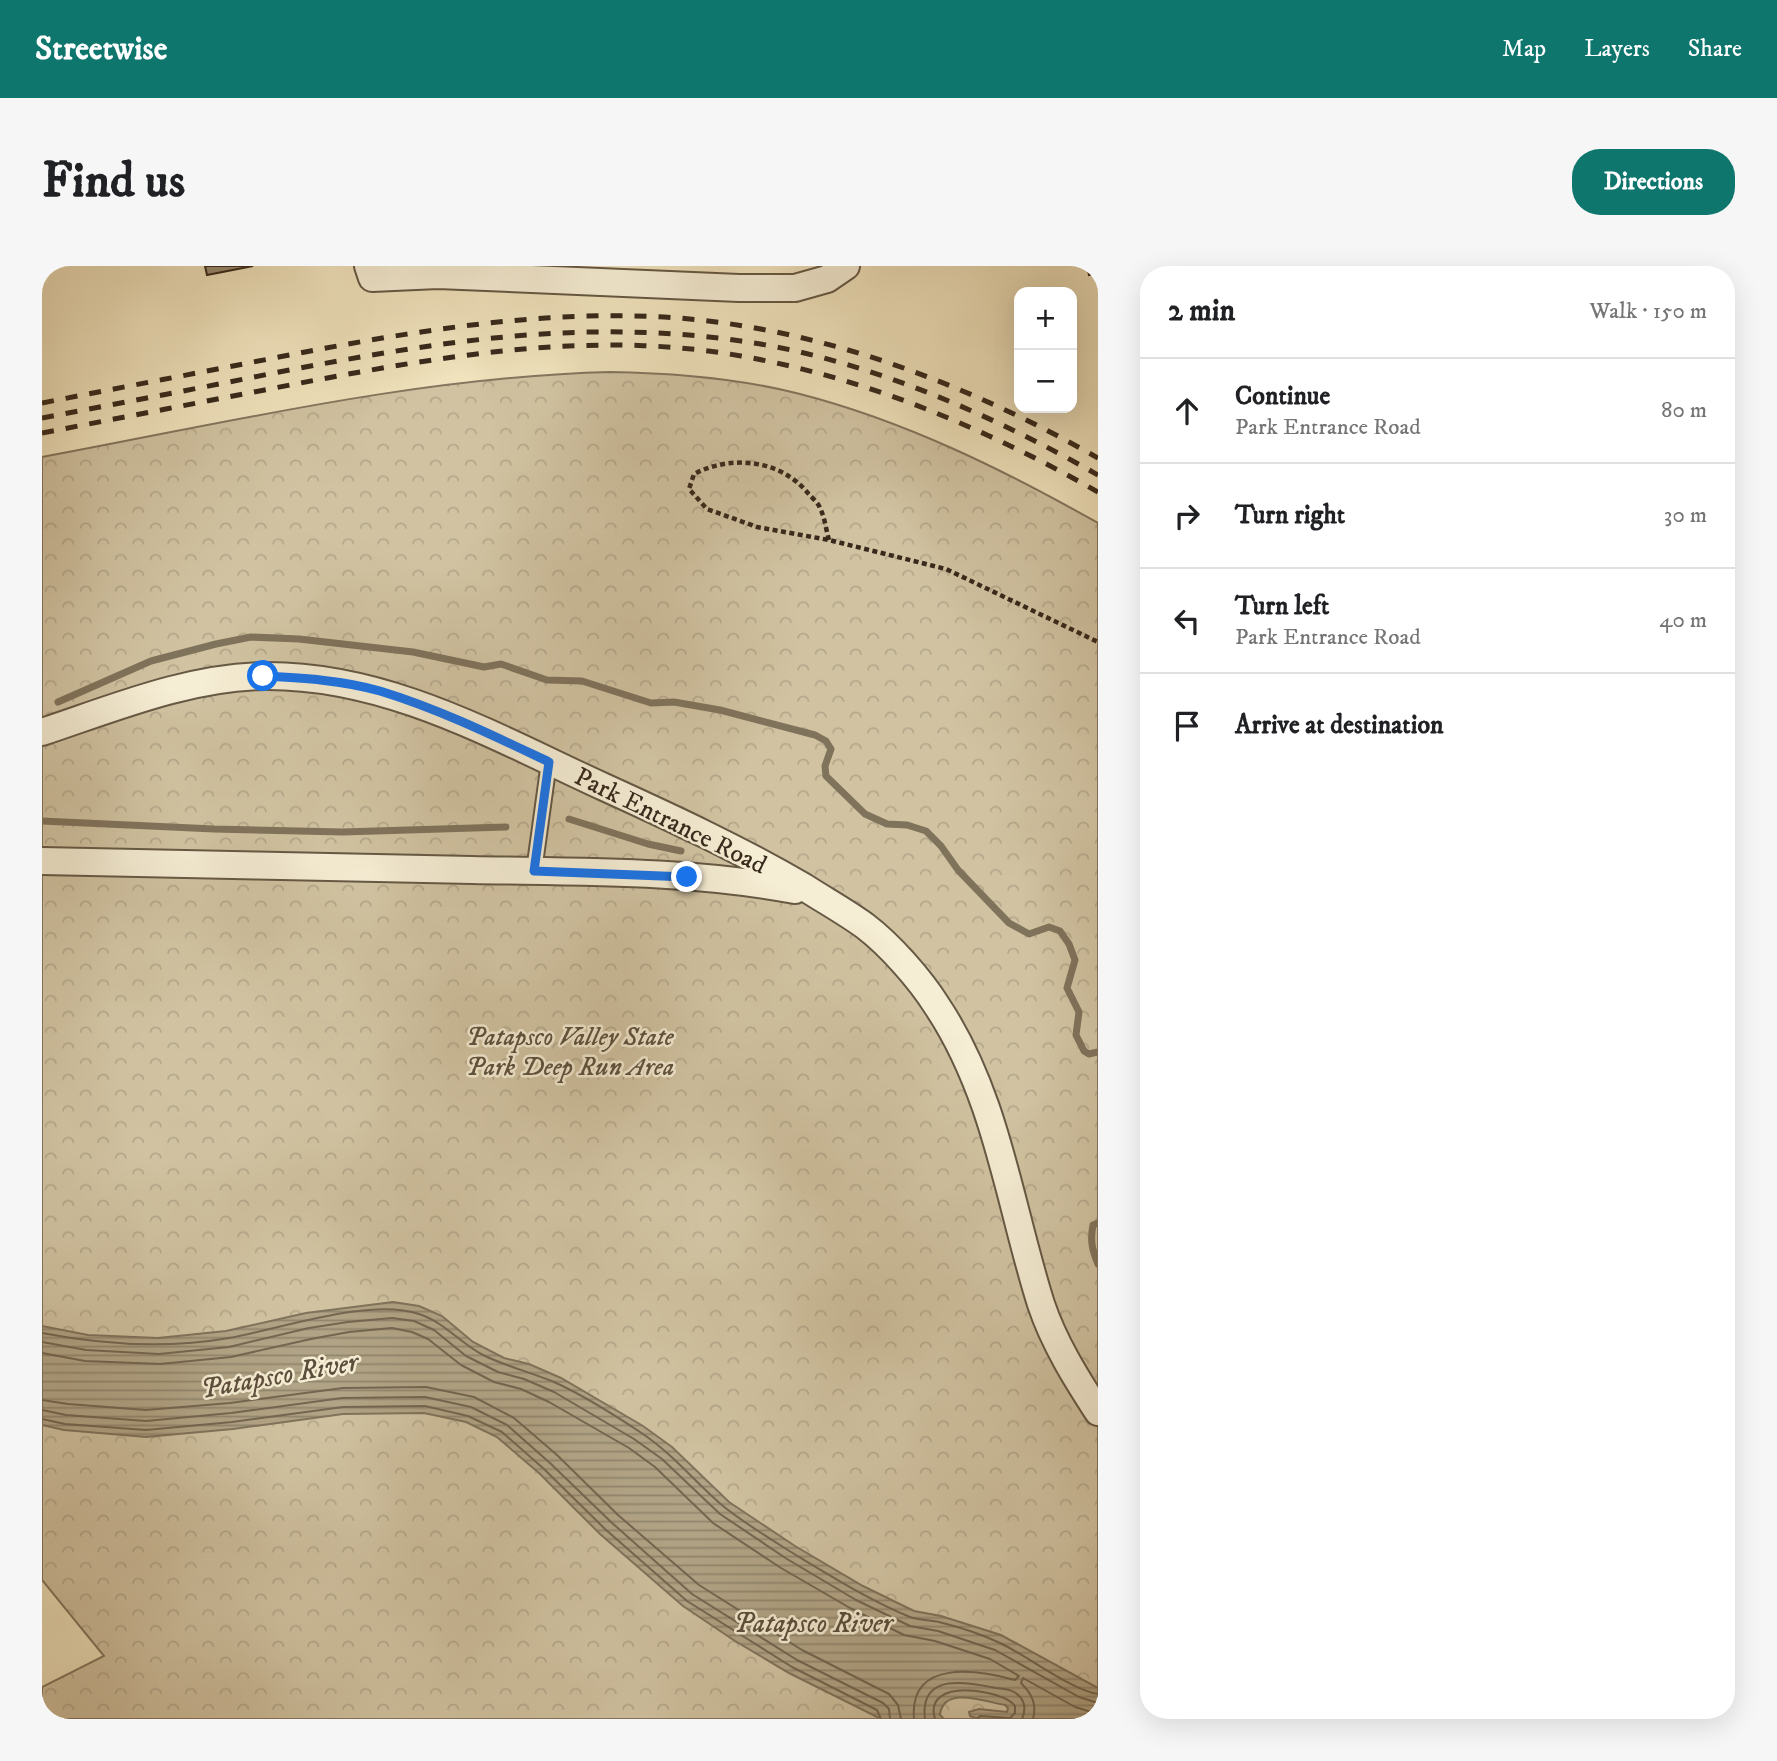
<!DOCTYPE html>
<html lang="en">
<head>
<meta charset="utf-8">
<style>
  body { margin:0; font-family:"IM FELL DW Pica",serif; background:#f6f6f6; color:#202124 }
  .controls { position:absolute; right:21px; top:21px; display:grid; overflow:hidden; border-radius:14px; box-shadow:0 7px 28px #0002 }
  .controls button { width:63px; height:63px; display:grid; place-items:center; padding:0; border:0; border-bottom:2px solid #e0e0e0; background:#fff; color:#202124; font:35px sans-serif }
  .stop { position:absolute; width:21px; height:21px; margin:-16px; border:5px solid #1a73e8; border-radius:50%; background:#fff }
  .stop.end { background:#1a73e8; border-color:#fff; box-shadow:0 2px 7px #0008 }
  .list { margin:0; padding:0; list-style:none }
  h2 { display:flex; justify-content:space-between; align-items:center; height:91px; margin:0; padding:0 28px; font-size:30px }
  h2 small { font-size:23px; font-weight:400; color:#757577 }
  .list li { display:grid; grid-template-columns:46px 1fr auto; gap:21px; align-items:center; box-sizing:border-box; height:105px; padding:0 28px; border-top:2px solid #e0e0e0 }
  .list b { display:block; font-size:26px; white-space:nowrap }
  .list p { margin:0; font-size:23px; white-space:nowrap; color:#757577 }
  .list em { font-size:23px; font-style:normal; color:#757577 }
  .icon { flex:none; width:38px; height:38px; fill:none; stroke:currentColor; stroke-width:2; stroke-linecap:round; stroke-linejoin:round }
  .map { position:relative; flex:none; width:1056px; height:1453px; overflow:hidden; border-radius:28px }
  header { display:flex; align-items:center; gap:42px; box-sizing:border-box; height:98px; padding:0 35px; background:#0f766e; color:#fff }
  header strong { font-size:33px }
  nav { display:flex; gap:38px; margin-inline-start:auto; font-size:24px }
  .intro { display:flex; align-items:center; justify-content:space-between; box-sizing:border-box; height:168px; padding:0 42px }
  h1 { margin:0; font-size:49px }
  .button { padding:18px 32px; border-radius:28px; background:#0f766e; color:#fff; font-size:24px; font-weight:700 }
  main { display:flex; gap:42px; padding:0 42px }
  aside { flex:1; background:#fff; border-radius:28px; box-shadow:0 7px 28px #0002 }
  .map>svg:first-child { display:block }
</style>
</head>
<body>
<header>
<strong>Streetwise</strong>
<nav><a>Map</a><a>Layers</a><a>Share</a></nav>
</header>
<div class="intro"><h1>Find us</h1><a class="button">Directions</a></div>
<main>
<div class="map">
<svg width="1056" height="1453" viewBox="0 0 1056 1453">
  <defs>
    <pattern id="park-crowns" width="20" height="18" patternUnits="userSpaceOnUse" patternTransform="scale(1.75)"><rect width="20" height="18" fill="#d1c3a2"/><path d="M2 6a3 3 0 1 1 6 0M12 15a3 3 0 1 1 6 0" fill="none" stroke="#b4a88b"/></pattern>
    <pattern id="water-rules" width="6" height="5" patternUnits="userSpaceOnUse" patternTransform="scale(1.75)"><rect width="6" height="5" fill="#b1a486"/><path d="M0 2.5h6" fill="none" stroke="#91866d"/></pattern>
  </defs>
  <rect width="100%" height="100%" fill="#f0e3bd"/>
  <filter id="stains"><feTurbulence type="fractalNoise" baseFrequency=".00286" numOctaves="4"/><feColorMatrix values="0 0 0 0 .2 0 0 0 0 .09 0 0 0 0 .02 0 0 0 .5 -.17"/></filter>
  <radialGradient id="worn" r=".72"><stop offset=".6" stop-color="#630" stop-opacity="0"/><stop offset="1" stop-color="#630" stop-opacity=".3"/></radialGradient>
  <!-- park -->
  <path fill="url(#park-crowns)" stroke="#84765f" stroke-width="2" d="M568 106C631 107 696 112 758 128 863 155 962 204 1056 257V1453H0V1421L62 1390 0 1314V191C188 156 376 111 568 106Z"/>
  <!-- water -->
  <path fill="url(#water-rules)" stroke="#80735c" stroke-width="2" d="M351 1036 377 1040 400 1050 431 1076 462 1092 487 1098 519 1112 601 1160 630 1181 687 1236 753 1280 821 1320 872 1345 899 1350 959 1369 1056 1422V1453H936L928 1450 927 1446 937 1443 965 1446 966 1442 963 1439C944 1436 901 1419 898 1449L902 1453H839L747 1407 693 1375 641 1340 558 1268 498 1208 455 1171 424 1156 382 1147 301 1148 191 1163 104 1171 22 1164 0 1159V1060L46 1069 116 1072 184 1065 264 1047Z"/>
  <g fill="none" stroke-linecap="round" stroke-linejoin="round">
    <!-- shore -->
    <g stroke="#746651" stroke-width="2">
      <path d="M0 1067C62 1079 124 1083 187 1072 238 1063 328 1031 377 1048 402 1056 418 1077 441 1089 463 1100 488 1106 512 1116 541 1129 571 1148 598 1166 630 1187 653 1216 681 1240 702 1257 727 1272 749 1286 787 1309 827 1334 868 1351 877 1354 887 1354 897 1356 917 1361 939 1368 958 1377 984 1389 1031 1425 1056 1428"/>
      <path d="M0 1076 44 1084 117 1088 187 1081 267 1062 306 1056 350 1052 372 1055 392 1064 424 1090 456 1106 482 1113 512 1126 592 1173 620 1193 678 1248 745 1293 814 1334 868 1360 896 1365 953 1384 1037 1431 1056 1437"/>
      <path d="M0 1087 43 1095 118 1098 189 1091 269 1073 307 1066 350 1062 370 1066 386 1073 419 1099 452 1116 479 1123 507 1136 587 1182 613 1201 671 1257 739 1302 808 1342 862 1369 893 1375 948 1393 977 1410 973 1414C936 1404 867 1392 872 1453"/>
      <path d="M0 1134 26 1138 104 1144 188 1137 301 1122 384 1121 432 1131 472 1152 515 1189 576 1249 657 1319 760 1384 847 1428 856 1439 859 1453"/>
      <path d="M0 1144 24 1149 104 1155 189 1147 300 1132 383 1131 429 1141 465 1159 508 1197 569 1256 650 1328 755 1394 841 1437 847 1443 848 1453"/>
      <path d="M0 1153 23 1158 104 1164 190 1156 301 1141 383 1140 426 1150 460 1166 502 1203 563 1263 645 1335 750 1401 835 1444 839 1453"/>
      <path d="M883 1453C877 1406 926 1416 954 1422 963 1423 972 1423 979 1432 984 1439 983 1446 980 1453"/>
      <path d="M893 1453C880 1410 963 1424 973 1440V1447L968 1452 938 1450 935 1453"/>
      <path d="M991 1453C995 1438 990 1428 979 1417L981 1412 1033 1441 1056 1448"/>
    </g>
    <!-- stream -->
    <g stroke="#80735c" stroke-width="7">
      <path d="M16 436 109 395 174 378 209 371 257 373 371 386 442 401 459 398 505 414 540 415 609 437 632 436 678 444 773 469 784 475 789 483 783 500 784 510 823 548 845 558 865 559 884 565 899 580 916 604 967 657 987 668 1007 661 1018 665 1027 678 1033 694 1025 722 1037 746 1034 769 1042 785 1047 788 1056 786"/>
      <path d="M527 553 606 578 639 585"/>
      <path d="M0 555 172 563 301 566 464 561"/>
      <path d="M1056 957 1051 959C1048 974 1050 984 1056 998"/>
    </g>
  </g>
  <!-- building -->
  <g fill="#978a70" stroke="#37291c" stroke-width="2">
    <path d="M163 0H211L165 9Z"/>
    <path d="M1045 0H1056V7L1047 9Z"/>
  </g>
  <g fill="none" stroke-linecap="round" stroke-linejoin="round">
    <!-- lane casing -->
    <g stroke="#655844" stroke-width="18">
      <path id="lane" d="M492 605 507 496"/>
    </g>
    <!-- street casing -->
    <g stroke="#655844" stroke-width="30">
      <g id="street">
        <path d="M326 0 330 12 396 9 697 22H753L785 13 804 0"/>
        <path d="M0 466C72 442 146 411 223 410 346 409 453 471 562 521 630 552 697 583 762 621 782 634 804 646 823 660 848 679 878 713 895 740 955 830 967 937 999 1038 1012 1077 1034 1112 1056 1146"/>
        <path d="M0 595C143 598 287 601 430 604 537 606 647 604 753 624"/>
      </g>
    </g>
    <!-- path -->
    <path stroke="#37291c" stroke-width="4.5" stroke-dasharray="5 3.5" stroke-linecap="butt" d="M787 274C784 264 783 252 778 242 776 236 769 231 765 226 737 193 688 189 652 208L647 223 665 243 715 261 787 274 904 303 1056 376"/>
    <!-- lane -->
    <use href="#lane" stroke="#f5edd4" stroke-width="14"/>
    <!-- street -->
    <use href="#street" stroke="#f5edd4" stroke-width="26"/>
    <!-- rail -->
    <g stroke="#37291c" stroke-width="5" stroke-dasharray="12 12" stroke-linecap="butt">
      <path d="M0 137C81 121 161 106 242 90 367 66 494 44 622 51 774 60 924 117 1056 192"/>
      <path d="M0 152C79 137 158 122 237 106 394 76 538 52 699 75 821 92 949 148 1056 209"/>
      <path d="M0 167C83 151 165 135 248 119 395 91 549 63 699 90 825 112 945 163 1056 226"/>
    </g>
  </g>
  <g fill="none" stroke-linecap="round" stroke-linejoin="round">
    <!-- route -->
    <path stroke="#1a73e8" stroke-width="9" d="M221 410C260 412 300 414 338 425 397 443 452 470 507 496L492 605 645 611"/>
  </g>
  <g text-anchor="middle" stroke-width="5" stroke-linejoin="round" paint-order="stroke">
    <!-- street labels -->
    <g font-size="26" fill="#37291c" stroke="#f5edd4">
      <text transform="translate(629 554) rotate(26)" y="9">Park Entrance Road</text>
    </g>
    <!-- park labels -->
    <g font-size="26" font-style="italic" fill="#5e503e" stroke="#f5edd4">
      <text x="528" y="779">Patapsco Valley State<tspan x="528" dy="30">Park Deep Run Area</tspan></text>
    </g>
    <!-- water labels -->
    <g font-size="28" font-style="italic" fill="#5c4e3c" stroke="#f5edd4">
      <text transform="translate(237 1108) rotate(-10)" y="10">Patapsco River</text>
      <text x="771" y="1366">Patapsco River</text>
    </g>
  </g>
  <rect width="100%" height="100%" filter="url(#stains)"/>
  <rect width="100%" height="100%" fill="url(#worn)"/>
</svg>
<div class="controls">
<button>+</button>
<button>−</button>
</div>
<div class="stop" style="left:221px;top:410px"></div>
<div class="stop end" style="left:645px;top:611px"></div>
</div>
<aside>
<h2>2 min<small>Walk · 150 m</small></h2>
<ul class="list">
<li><svg class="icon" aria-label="ahead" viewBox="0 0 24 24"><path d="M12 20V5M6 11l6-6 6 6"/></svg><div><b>Continue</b><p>Park Entrance Road</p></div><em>80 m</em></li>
<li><svg class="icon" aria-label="right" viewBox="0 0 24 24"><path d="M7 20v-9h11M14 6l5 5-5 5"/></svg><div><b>Turn right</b></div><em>30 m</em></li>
<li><svg class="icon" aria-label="left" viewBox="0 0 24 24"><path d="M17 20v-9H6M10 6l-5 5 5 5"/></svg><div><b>Turn left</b><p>Park Entrance Road</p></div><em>40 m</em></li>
<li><svg class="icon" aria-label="arrive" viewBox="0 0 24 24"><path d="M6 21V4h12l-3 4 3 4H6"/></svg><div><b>Arrive at destination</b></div></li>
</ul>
</aside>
</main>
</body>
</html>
